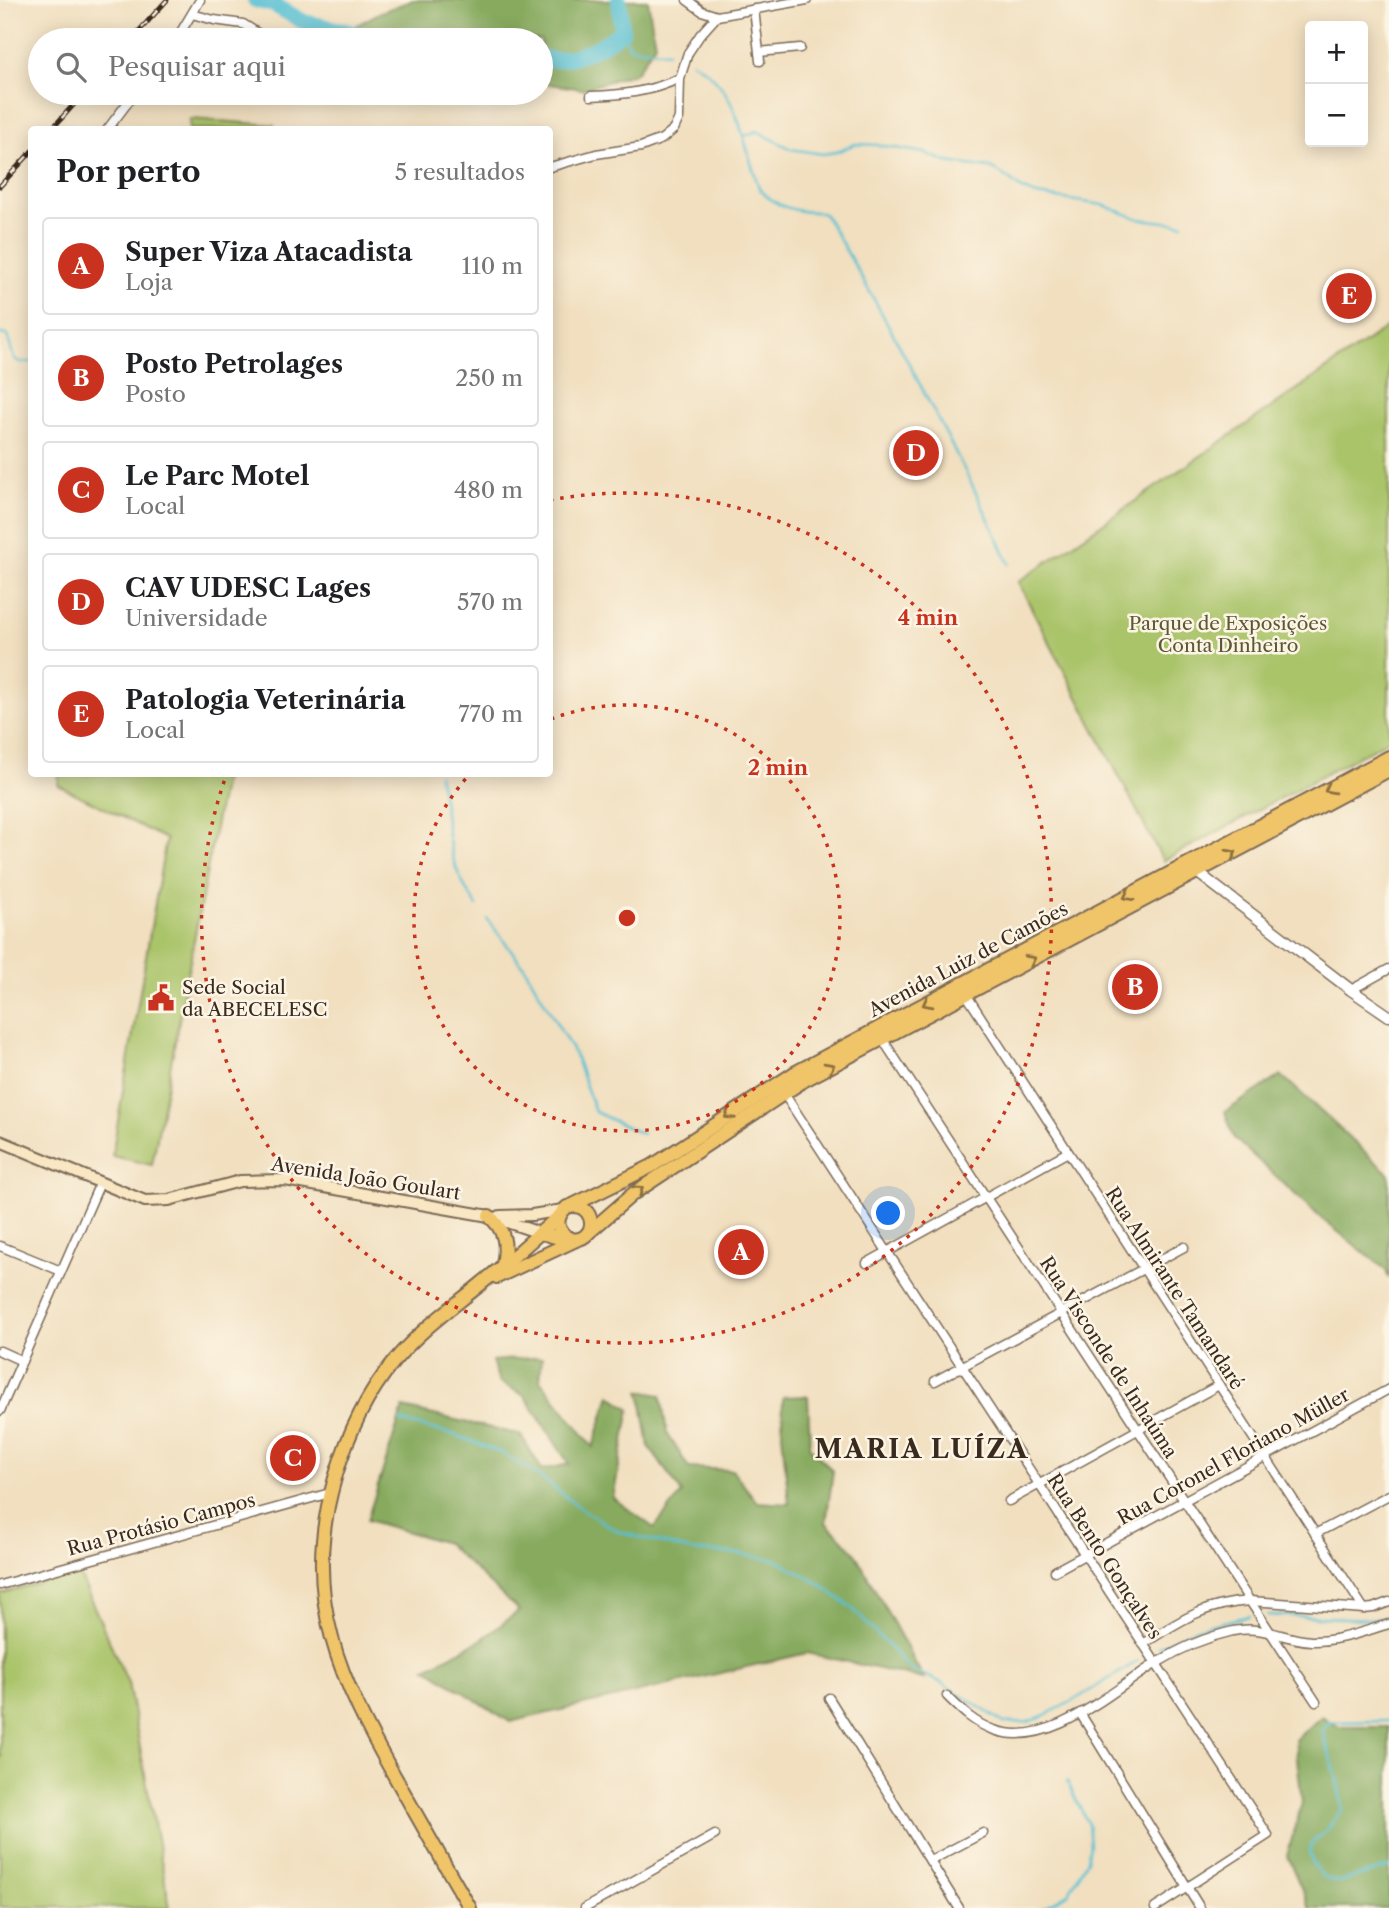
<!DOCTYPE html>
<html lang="pt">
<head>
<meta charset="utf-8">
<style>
  body { margin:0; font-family:"Libre Caslon Text",serif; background:#f6f6f6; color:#202124 }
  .controls { position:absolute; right:21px; top:21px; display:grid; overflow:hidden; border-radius:7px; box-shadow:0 4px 18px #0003 }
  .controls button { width:63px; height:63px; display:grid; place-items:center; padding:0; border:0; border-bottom:2px solid #e0e0e0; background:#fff; color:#202124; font:35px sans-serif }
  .you { position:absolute; left:889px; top:1214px; width:24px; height:24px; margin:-18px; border:5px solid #fff; border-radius:50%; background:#1a73e8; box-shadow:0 0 0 10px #1a73e833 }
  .badge { display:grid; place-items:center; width:46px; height:46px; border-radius:50%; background:#c8321e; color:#fff; font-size:23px; font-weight:700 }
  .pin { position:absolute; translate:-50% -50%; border:4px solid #fff; box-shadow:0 2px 7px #0006 }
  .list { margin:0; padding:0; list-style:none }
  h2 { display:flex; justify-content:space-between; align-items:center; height:91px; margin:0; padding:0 28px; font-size:30px }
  h2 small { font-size:23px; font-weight:400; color:#757577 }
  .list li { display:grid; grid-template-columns:46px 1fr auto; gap:21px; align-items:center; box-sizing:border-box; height:98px; margin:0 14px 14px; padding:0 14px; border:2px solid #e0e0e0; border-radius:7px }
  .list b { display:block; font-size:26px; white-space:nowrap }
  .list p { margin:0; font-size:23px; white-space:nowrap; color:#757577 }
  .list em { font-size:23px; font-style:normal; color:#757577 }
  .icon { flex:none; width:38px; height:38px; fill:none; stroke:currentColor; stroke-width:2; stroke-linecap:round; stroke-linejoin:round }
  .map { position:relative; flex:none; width:1389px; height:1908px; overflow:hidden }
  .search { position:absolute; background:#fff; box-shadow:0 4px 18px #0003; left:28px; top:28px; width:525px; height:77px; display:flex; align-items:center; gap:18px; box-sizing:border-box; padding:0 24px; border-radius:38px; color:#757577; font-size:26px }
  .panel { position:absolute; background:#fff; box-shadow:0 4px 18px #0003; left:28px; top:126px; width:525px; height:651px; border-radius:7px }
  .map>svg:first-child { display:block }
</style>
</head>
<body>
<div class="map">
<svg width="1389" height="1908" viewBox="0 0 1389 1908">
  <rect width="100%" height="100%" fill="#fcf5e5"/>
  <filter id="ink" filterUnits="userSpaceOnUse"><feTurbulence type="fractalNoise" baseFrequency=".0143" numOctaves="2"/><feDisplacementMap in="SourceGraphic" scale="14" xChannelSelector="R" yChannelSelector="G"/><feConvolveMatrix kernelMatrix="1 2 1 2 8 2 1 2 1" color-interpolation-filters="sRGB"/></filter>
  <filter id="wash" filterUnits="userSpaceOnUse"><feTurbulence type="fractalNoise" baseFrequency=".00686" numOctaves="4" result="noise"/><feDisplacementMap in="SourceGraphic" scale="28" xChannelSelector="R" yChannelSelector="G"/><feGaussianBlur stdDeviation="1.57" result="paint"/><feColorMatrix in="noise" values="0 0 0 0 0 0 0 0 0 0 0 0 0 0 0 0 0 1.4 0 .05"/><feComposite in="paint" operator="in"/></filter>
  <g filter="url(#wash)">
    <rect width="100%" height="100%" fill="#f1dfbf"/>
    <!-- green -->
    <g fill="#aac46a" stroke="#727744" stroke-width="2">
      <path d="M190 119 274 125 273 129H189Z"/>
      <path d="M1389 326V740L1163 861 1018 582Z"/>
      <path d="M59 774H225L152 1165 112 1156 166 839 58 785Z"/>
      <path d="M78 1571 128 1683 170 1908 0 1907V1758L2 1756 0 1754V1594Z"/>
    </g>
    <!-- forest -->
    <g fill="#87aa5e" stroke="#616a3e" stroke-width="2">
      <path d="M413 0H648L655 44 636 73 583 89 541 83V40H359L348 30 381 12Z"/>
      <path d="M1281 1075 1389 1174V1279L1385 1269 1323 1220 1234 1138 1225 1112Z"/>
      <path d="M542 1357 540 1380 593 1447 610 1395 630 1409 613 1498 654 1528 682 1493 649 1447 640 1391 661 1395 667 1433 689 1468 732 1470 757 1502 789 1504 782 1434 783 1397 808 1396 810 1447 833 1471 826 1523 854 1551 924 1679 807 1653 510 1722 426 1668 481 1640 519 1611 446 1543 367 1520 403 1408 521 1435 542 1470 569 1464 524 1395 499 1382 492 1361Z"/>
      <path d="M1322 1716 1339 1727H1389V1908H1310L1287 1856 1302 1803 1295 1740Z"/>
    </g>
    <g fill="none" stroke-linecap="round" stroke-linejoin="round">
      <!-- stream -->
      <g stroke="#55bfd2" stroke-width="2.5">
        <path d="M622 31 630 47 668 52"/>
        <path d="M692 62C741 87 742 145 760 190 771 202 787 209 802 211 811 213 818 210 825 215 862 276 896 338 929 402 957 455 985 508 1009 564"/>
        <path d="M744 136 757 131 791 149 823 154 836 152 855 144 878 145 925 153 947 162 990 168 1002 174 1023 190 1037 195 1103 205 1139 219 1183 224"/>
        <path d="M0 334 7 335 14 359 20 362H32"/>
        <path d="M438 774C447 807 445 846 460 877 464 887 471 897 477 906"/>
        <path d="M487 919 525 968 575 1055 595 1112 642 1134"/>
        <path d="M400 1421 455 1435 502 1453 542 1478 580 1508 619 1532 692 1551 733 1553 776 1560 820 1584 853 1609 910 1669 942 1683 1004 1723 1028 1722 1045 1715 1073 1701 1138 1661"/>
        <path d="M1268 1615 1370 1619 1384 1617"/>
        <path d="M1158 1647 1197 1628 1249 1616"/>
        <path d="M1389 1721 1329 1722 1322 1731 1337 1779 1342 1809 1327 1830 1312 1843 1309 1852 1313 1864 1323 1877 1338 1882 1389 1867"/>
        <path d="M1043 1908 1068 1894 1087 1860 1090 1845 1088 1824 1067 1781"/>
      </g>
      <!-- river -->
      <g stroke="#55bfd2" stroke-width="16">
        <path d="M255 0 274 5 304 22 372 37 407 35 437 40"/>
        <path d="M541 58C567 65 601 48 622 31L619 0"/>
      </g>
    </g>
  </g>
  <g filter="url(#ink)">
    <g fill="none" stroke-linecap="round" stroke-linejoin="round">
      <!-- minor casing -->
      <g stroke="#7b6956" stroke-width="11">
        <g id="minor">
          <path d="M687 0 702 11 717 16"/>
          <path d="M754 9 760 61"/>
          <path d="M192 14 214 20 243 24 269 40"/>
          <path d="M176 40 200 0"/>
          <path d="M759 52 800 48"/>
          <path d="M591 96C621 95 651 92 680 78"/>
          <path d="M107 130 135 93"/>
          <path d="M550 167 596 154 641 147 662 139 674 129 679 118 680 78 688 53 700 35 717 16 807 0"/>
          <path d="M1351 990 1389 969"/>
          <path d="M964 991 1364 1609"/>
          <path d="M881 1037 1316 1702"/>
          <path d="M783 1092 1268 1835 1155 1908"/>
          <path d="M0 1246 61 1271"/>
          <path d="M867 1263 1068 1152"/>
          <path d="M0 1351 22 1361"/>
          <path d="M935 1381 1184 1247"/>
          <path d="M0 1411 100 1183"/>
          <path d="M1009 1501 1219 1385"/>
          <path d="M1315 1534 1389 1495"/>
          <path d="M1055 1571 1389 1389"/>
          <path d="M0 1585 330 1493"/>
          <path d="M1143 1644C1181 1620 1204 1604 1250 1601L1364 1609 1373 1608 1389 1602"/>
          <path d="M947 1696C961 1710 975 1724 994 1730 1049 1750 1111 1691 1155 1664 1179 1649 1206 1637 1233 1631 1265 1625 1282 1639 1311 1641 1337 1642 1364 1631 1389 1624"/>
          <path d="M829 1698 959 1908"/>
          <path d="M1080 1713 1200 1908"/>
          <path d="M930 1861 983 1833"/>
          <path d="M585 1908 715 1835"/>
        </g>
      </g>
      <!-- tertiary casing -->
      <g stroke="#7b6956" stroke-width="13">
        <path id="tertiary" d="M1193 869 1351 990 1389 1016"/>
      </g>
      <!-- secondary casing -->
      <g stroke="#7b6956" stroke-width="14">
        <g id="secondary">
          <path d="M0 1141 145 1201 169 1200 240 1181 285 1180 489 1216 540 1233"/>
          <path d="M500 1216 532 1215 563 1210"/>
        </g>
      </g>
      <!-- primary casing -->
      <g stroke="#7b6956" stroke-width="16">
        <g id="primary">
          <path d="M571 1206 652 1166 796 1072 1389 757"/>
          <path d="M489 1216C505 1230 507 1244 503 1265"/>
          <path d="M540 1233C551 1235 568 1242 579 1239 600 1233 592 1200 567 1207 554 1218 556 1233 572 1239"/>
          <path d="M587 1234 634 1193 803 1081 1389 770"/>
          <path d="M497 1277 576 1240"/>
          <path d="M470 1908C446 1867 422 1825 399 1784 340 1680 300 1599 335 1478 347 1436 367 1394 395 1360 420 1330 452 1308 482 1283 508 1262 533 1239 558 1217"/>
        </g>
      </g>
      <!-- minor -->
      <use href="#minor" stroke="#fff" stroke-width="8"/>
      <!-- tertiary -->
      <use href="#tertiary" stroke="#fff" stroke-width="10"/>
      <!-- secondary -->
      <use href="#secondary" stroke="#f9e7c3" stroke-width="10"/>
      <!-- primary -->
      <use href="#primary" stroke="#f0c469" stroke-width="12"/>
      <!-- rail casing -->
      <g stroke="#3b2a1e" stroke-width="5">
        <g id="rail">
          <path d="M131 40 167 0"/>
          <path d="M51 130 84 93"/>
          <path d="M0 186 32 151"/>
        </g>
      </g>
      <!-- rail -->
      <use href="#rail" stroke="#fcf5e5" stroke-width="2.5" stroke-dasharray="8" stroke-linecap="butt"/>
    </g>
    <!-- one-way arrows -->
    <defs><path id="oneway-chevron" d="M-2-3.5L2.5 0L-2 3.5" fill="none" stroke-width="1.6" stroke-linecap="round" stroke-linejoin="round" transform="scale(1.75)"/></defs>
    <g stroke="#8c6f40">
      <use href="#oneway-chevron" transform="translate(1329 789) rotate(152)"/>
      <use href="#oneway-chevron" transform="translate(1232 854) rotate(-28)"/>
      <use href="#oneway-chevron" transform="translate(1128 896) rotate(152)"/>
      <use href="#oneway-chevron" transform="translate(1031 960) rotate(-28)"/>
      <use href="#oneway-chevron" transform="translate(927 1003) rotate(152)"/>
      <use href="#oneway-chevron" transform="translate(830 1067) rotate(-28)"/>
      <use href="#oneway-chevron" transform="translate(729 1115) rotate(147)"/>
      <use href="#oneway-chevron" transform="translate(639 1190) rotate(-35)"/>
    </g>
  </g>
  <!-- distance rings -->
  <g fill="none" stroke="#c8321e" stroke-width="3.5" stroke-dasharray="3.5 7">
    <path d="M551 719A213 213 0 1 1 470 774"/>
    <path d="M550 500A425 425 0 1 1 226 776"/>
  </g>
  <!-- icons -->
  <defs>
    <g id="civic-bare" transform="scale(2.1)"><path d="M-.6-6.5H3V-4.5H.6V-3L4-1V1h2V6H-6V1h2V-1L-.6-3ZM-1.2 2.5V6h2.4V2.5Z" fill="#c8321e" stroke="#fcf5e5" stroke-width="2.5" paint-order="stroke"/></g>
  </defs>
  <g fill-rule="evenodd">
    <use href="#civic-bare" x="161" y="998"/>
  </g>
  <g text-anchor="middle" stroke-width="5" stroke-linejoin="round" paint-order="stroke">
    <!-- park labels -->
    <g font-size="19" fill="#5c5835" stroke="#fcf5e5">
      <text x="1228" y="630">Parque de Exposições<tspan x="1228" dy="22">Conta Dinheiro</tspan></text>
    </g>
    <!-- street labels -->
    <g font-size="19" fill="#3b2a1e" stroke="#fcf5e5">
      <text transform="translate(968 959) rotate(-28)" y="7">Avenida Luiz de Camões</text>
      <text transform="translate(366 1178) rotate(9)" y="7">Avenida João Goulart</text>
      <text transform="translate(1175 1288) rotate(57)" y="7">Rua Almirante Tamandaré</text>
      <text transform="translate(1109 1357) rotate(57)" y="7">Rua Visconde de Inhaúma</text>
      <text transform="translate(1233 1456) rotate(-29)" y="7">Rua Coronel Floriano Müller</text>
      <text transform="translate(161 1524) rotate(-15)" y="7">Rua Protásio Campos</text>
      <text transform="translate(1105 1556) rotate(57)" y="7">Rua Bento Gonçalves</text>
    </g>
    <!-- poi labels -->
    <g font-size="19" fill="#3b2a1e" stroke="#fcf5e5" text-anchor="start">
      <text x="182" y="994">Sede Social<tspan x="182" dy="22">da ABECELESC</tspan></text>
    </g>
    <!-- district labels -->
    <g font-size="26" font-weight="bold" letter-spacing="2" fill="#3b2a1e" stroke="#fcf5e5">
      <text x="922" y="1458">MARIA LUÍZA</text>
    </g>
  </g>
  <circle cx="627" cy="918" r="10" fill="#c8321e" stroke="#fcf5e5" stroke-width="3.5"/>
  <g font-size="21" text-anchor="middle" font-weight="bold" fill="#c8321e" stroke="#fcf5e5" stroke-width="5" stroke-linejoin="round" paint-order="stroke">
    <text x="928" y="625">4 min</text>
    <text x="778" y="775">2 min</text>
  </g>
</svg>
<div class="controls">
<button>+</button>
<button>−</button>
</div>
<div class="you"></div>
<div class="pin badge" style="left:741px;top:1252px">A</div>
<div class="pin badge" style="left:1135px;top:987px">B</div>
<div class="pin badge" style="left:293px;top:1458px">C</div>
<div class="pin badge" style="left:916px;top:453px">D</div>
<div class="pin badge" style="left:1349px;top:296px">E</div>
<div class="search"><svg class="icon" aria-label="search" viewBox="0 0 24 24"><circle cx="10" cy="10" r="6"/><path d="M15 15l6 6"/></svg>Pesquisar aqui</div>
<section class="panel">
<h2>Por perto<small>5 resultados</small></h2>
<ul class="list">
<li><span class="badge">A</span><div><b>Super Viza Atacadista</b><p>Loja</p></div><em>110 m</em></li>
<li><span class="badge">B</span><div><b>Posto Petrolages</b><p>Posto</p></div><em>250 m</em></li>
<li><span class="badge">C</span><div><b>Le Parc Motel</b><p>Local</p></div><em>480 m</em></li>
<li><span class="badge">D</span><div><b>CAV UDESC Lages</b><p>Universidade</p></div><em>570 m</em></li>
<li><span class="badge">E</span><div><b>Patologia Veterinária</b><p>Local</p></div><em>770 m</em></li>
</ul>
</section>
</div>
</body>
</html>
